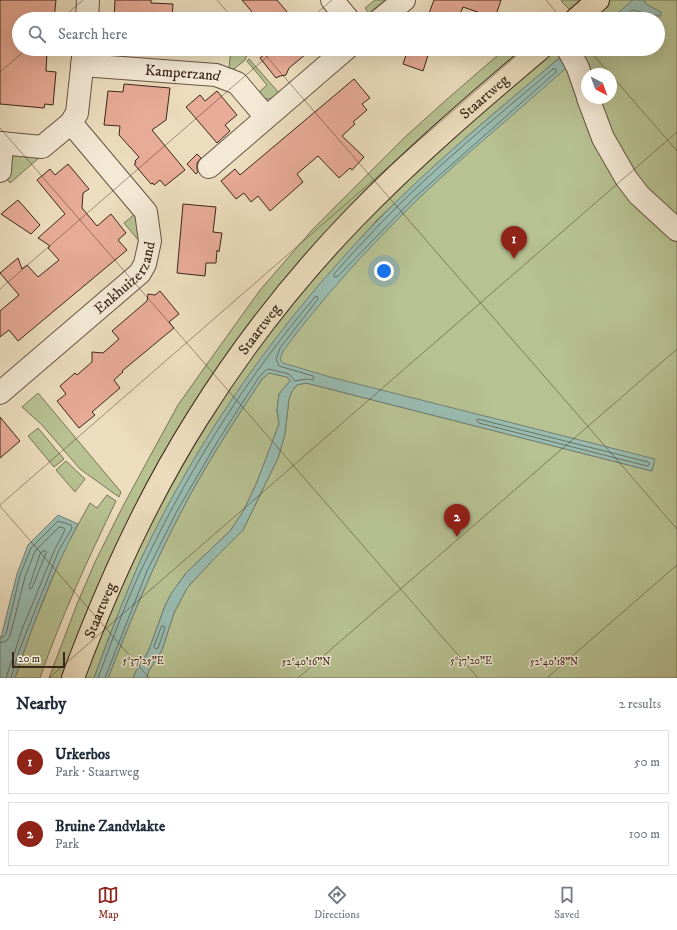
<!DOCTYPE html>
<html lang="en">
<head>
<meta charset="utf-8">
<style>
  body { margin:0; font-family:"IM FELL DW Pica",serif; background:#f2f2f3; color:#1f2937 }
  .compass { position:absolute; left:581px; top:68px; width:36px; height:36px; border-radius:50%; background:#fff; box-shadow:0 4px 16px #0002; rotate:139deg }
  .scale { position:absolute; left:12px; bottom:10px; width:53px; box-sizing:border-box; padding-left:4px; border:2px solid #392719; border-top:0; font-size:11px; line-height:14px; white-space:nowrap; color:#392719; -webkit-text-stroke:3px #f3e9d5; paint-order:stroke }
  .you { position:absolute; left:384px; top:271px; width:14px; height:14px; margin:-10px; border:3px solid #fff; border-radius:50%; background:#1a73e8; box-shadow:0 0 0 6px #1a73e833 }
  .badge { display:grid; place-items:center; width:26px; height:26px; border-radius:50%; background:#8f2418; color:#fff; font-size:13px; font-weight:700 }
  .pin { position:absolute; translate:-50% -33px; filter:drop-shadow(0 1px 2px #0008) }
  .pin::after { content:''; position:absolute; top:21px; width:14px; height:12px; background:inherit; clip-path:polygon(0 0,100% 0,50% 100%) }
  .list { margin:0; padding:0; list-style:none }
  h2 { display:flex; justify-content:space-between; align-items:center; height:52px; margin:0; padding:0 16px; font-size:17px }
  h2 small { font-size:13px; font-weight:400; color:#747a83 }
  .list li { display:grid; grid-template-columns:26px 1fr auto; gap:12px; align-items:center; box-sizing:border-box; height:64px; margin:0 8px 8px; padding:0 8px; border:1px solid #e0e1e3; border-radius:0px }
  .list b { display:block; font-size:15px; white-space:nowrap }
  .list p { margin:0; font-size:13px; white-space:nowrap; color:#747a83 }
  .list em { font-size:13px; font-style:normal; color:#747a83 }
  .icon { flex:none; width:22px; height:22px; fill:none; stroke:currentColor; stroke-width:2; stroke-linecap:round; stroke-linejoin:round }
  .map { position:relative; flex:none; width:677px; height:678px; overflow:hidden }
  .search { position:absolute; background:#fff; box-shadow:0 4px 16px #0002; left:12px; right:12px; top:12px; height:44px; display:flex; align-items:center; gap:10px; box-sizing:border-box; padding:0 14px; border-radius:22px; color:#747a83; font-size:15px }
  .sheet { height:196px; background:#fff }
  nav { display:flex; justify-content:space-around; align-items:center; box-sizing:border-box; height:56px; border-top:1px solid #e0e1e3; background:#fff; font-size:11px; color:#747a83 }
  nav a { display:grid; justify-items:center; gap:2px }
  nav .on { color:#8f2418 }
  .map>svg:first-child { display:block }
</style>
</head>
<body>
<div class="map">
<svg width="677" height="678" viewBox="0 0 677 678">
  <rect width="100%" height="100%" fill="#ecddbe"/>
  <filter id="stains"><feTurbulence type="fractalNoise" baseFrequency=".005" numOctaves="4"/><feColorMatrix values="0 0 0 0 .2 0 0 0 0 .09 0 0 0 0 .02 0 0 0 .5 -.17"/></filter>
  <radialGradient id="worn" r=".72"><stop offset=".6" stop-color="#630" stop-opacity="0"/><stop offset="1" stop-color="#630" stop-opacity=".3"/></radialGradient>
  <!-- green -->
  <g fill="#b7c192" stroke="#787456" fill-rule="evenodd">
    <path d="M375 0H385L369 13 365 8Z"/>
    <path d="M563 0H586L572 12 561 1Z"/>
    <path d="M609 0H677V678H147L148 672 162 650 174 613 187 588 211 562 243 530 278 458 285 434 289 399 292 391 297 385 306 383 652 471 654 463 263 363 321 291 558 59 471 133 415 184 376 221 329 274 273 342 213 429 142 557 109 637 94 678H82L109 609 172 478 230 382 326 260 443 143 550 52 556 55H561L579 49H658V19H587ZM587 74H611V98H587Z"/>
    <path d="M231 49H242L247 55 245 60 234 69 229 68Z"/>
    <path d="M505 49H529L259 315 65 678H49L77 604 95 562 122 508 143 469 178 405 217 350 260 290 313 229 404 138 446 100Z"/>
    <path d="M249 59 280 94C271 100 266 101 257 94L267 85 247 61Z"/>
    <path d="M15 155 40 157 10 183 6 178 11 158Z"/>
    <path d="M135 214 138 218 140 242 124 223Z"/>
    <path d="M269 373 287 377 290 381 279 394 277 410 279 424 257 482 244 510 230 531 186 573 171 594 165 606 148 652 136 671 133 678H108C130 622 152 567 180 514 204 467 233 423 262 379Z"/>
    <path d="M38 393 121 492 119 497 80 469 42 425 22 407Z"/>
    <path d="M38 428 64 459 54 467 28 436Z"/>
    <path d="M66 461 85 479 75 492 56 470Z"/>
    <path d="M107 495 116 501C88 559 61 617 40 678H15L31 631 63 552 90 503 97 508Z"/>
  </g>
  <!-- water -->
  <g fill="#99bcb1" stroke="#738074">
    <path d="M633 0H644L646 4 661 12V16H658L632 10 621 19H613V17Z"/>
    <path d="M558 59H562L566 68C516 113 464 155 416 201 368 248 323 297 283 351L280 360 283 363 330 377 655 459 652 471 306 383 297 385 292 391 289 399 285 434 278 458 243 530 211 562 187 588 174 613 162 650 148 672 147 678H133L136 671 148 652 165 606 171 594 186 573 230 531 244 510 257 482 279 424 277 410 279 394 290 381 287 377 269 373 262 379C233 423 204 467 180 514 152 567 130 622 108 678H94C109 637 124 597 142 557 199 435 282 319 376 222 432 164 496 112 558 59Z"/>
    <path d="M58 515 78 524C52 573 32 626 15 678H0V641L17 574 28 545Z"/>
  </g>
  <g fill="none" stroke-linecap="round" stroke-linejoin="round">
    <!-- shore -->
    <g stroke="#697265" stroke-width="1">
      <path d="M553 69H556V72L414 198 337 277H334V274C349 257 364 241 379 225 433 169 494 119 553 69Z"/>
      <path d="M478 419 648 462 650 464 647 466 479 423 477 421Z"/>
      <path d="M43 551H46V553L32 588 30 589 29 587 40 554Z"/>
      <path d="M162 626H164L165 628 158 648 156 649 154 647Z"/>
      <path d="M0 637H3L6 634 20 575 31 548 58 521 71 525 72 528 59 550 19 651 11 678"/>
      <path d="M0 643 6 641 10 636 25 577 35 551 59 527 64 528 65 530 55 549 23 627 6 678"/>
      <path d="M98 678C113 638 128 596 147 558 192 464 248 376 315 297L317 296 318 299 280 348 276 359 279 366 313 376 314 379 313 380 306 379 295 381 289 374 269 369 266 370 259 377 219 439 177 511 147 571 105 678"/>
    </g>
  </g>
  <!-- building -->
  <g fill="#e8ab97" stroke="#392719">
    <path d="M0 0H56L54 19H19V49L47 52 46 71 56 72 53 105 45 104 44 108 0 104Z"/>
    <path d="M115 0H151V3L173 4 172 19H114Z"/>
    <path d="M242 0H277L293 19H258Z"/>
    <path d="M434 0H501L495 18 463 7 458 19H429L430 16H428Z"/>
    <path d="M271 49H312L289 68 286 75 280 76 276 78 260 58Z"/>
    <path d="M408 49H430L423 71 403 64Z"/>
    <path d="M354 79 370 98 362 104 367 110 353 122 355 124 342 136 364 157 352 170 350 168 339 178 318 156 297 174 303 182 270 211 258 196 251 202 244 193 236 199 221 181 235 169 240 175Z"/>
    <path d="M124 84 170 88 166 120 152 130 185 170 165 186 160 180 154 185 153 183 151 184 134 164 136 163 135 161 139 157 119 135 120 126 104 125 108 91 123 92Z"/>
    <path d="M217 91 237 115 225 125 230 131 217 143 186 107 200 95 205 101Z"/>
    <path d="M197 154 201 158 197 163V169L198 172 196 174 187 164Z"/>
    <path d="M68 164 89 189 83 193 82 208 97 226 111 214 126 233 118 240 127 250 18 341 9 330 0 337V311L19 295 0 273 18 258 22 269 27 265 38 277 59 260 48 248 50 246 38 238 65 214 37 180 50 169 55 175Z"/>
    <path d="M18 200 40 225 31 234 1 214Z"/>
    <path d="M183 204 216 207 213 232 222 233 219 252 217 250 216 263H206L205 276 177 273Z"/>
    <path d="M160 291 179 314 169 322 174 328 122 371 123 372 114 380 120 388 92 412 95 415 79 428 57 401 66 394 60 386 75 373 77 375 92 362V352L103 353 119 339 112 331 147 301 148 294 155 295Z"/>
    <path d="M0 417 20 441 0 458Z"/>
  </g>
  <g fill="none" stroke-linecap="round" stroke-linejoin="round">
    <!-- minor casing -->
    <g stroke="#665442" stroke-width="24">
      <g id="minor">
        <path d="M332 0 348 19"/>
        <path d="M87 19 88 0"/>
        <path d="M381 19 404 0"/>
        <path d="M568 49 578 68 587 94"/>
        <path id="s1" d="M82 65 216 75 237 83 266 117"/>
        <path d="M588 98 603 138 626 178 639 195 677 230"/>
        <path d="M0 143 42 147 71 123"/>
        <path d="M209 167 346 49"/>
        <path d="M0 171 2 143"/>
        <path id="s2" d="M0 393 140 273 145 264 150 241 146 212 71 123 77 113 84 49"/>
      </g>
    </g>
    <!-- major casing -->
    <g stroke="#392719" stroke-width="24">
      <g id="major">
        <path d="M576 19 598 0"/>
        <path id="s3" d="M73 678C106 589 146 500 197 419 242 347 295 279 354 218 412 158 476 103 540 49"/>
      </g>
    </g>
    <!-- minor -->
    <use href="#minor" stroke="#f3e9d5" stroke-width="22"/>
    <!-- major -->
    <use href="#major" stroke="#ecddbe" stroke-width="22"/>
  </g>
  <!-- ticks -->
  <path fill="none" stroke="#392719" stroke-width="1" stroke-opacity="0.45" d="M217 0 233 19M546 0 562 19M61 19 83 0M310 19 332 0M559 19 581 0M260 49 677 529M588 49 610 74M0 72 27 49M611 75 677 151M0 128 478 678M0 289 276 49M0 505 524 49M0 506 149 678M49 678 677 132M298 678 677 349M547 678 677 565"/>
  <g text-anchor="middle" stroke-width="3" stroke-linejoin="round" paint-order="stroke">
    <!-- street labels -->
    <g font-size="15" fill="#392719" stroke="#f3e9d5">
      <text dy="5" stroke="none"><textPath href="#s1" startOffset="101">Kamperzand</textPath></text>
      <text dy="5" stroke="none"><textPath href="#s3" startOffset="721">Staartweg</textPath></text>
      <text dy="5" stroke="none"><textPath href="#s2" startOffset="172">Enkhuizerzand</textPath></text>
      <text dy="5" stroke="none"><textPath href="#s3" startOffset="397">Staartweg</textPath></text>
      <text dy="5" stroke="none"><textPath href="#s3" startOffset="73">Staartweg</textPath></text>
    </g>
  </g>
  <g font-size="10" text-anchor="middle" fill="#392719" stroke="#f3e9d5" stroke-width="3" stroke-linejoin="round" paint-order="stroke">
    <text x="143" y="664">5°37'25"E</text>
    <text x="471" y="664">5°37'20"E</text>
    <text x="306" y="665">52°40'16"N</text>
    <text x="554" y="665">52°40'18"N</text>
  </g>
  <rect width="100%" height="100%" filter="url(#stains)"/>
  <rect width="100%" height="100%" fill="url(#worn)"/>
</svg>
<svg class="compass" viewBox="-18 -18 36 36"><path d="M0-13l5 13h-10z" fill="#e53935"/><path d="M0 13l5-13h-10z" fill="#747a83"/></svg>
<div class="scale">20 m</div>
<div class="you"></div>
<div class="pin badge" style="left:514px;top:259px">1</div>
<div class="pin badge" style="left:457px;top:537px">2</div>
<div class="search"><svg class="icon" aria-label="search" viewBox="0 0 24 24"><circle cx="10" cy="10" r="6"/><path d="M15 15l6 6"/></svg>Search here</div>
</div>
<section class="sheet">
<h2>Nearby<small>2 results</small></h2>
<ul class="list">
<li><span class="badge">1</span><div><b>Urkerbos</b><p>Park · Staartweg</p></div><em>50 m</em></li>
<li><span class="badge">2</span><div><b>Bruine Zandvlakte</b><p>Park</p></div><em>100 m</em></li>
</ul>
</section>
<nav>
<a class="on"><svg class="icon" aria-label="map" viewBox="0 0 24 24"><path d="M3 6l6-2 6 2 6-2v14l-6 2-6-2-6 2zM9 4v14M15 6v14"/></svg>Map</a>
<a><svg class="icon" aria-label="directions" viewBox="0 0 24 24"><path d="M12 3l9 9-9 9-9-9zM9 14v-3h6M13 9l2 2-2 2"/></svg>Directions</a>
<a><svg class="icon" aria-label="saved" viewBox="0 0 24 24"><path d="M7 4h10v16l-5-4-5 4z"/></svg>Saved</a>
</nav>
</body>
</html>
